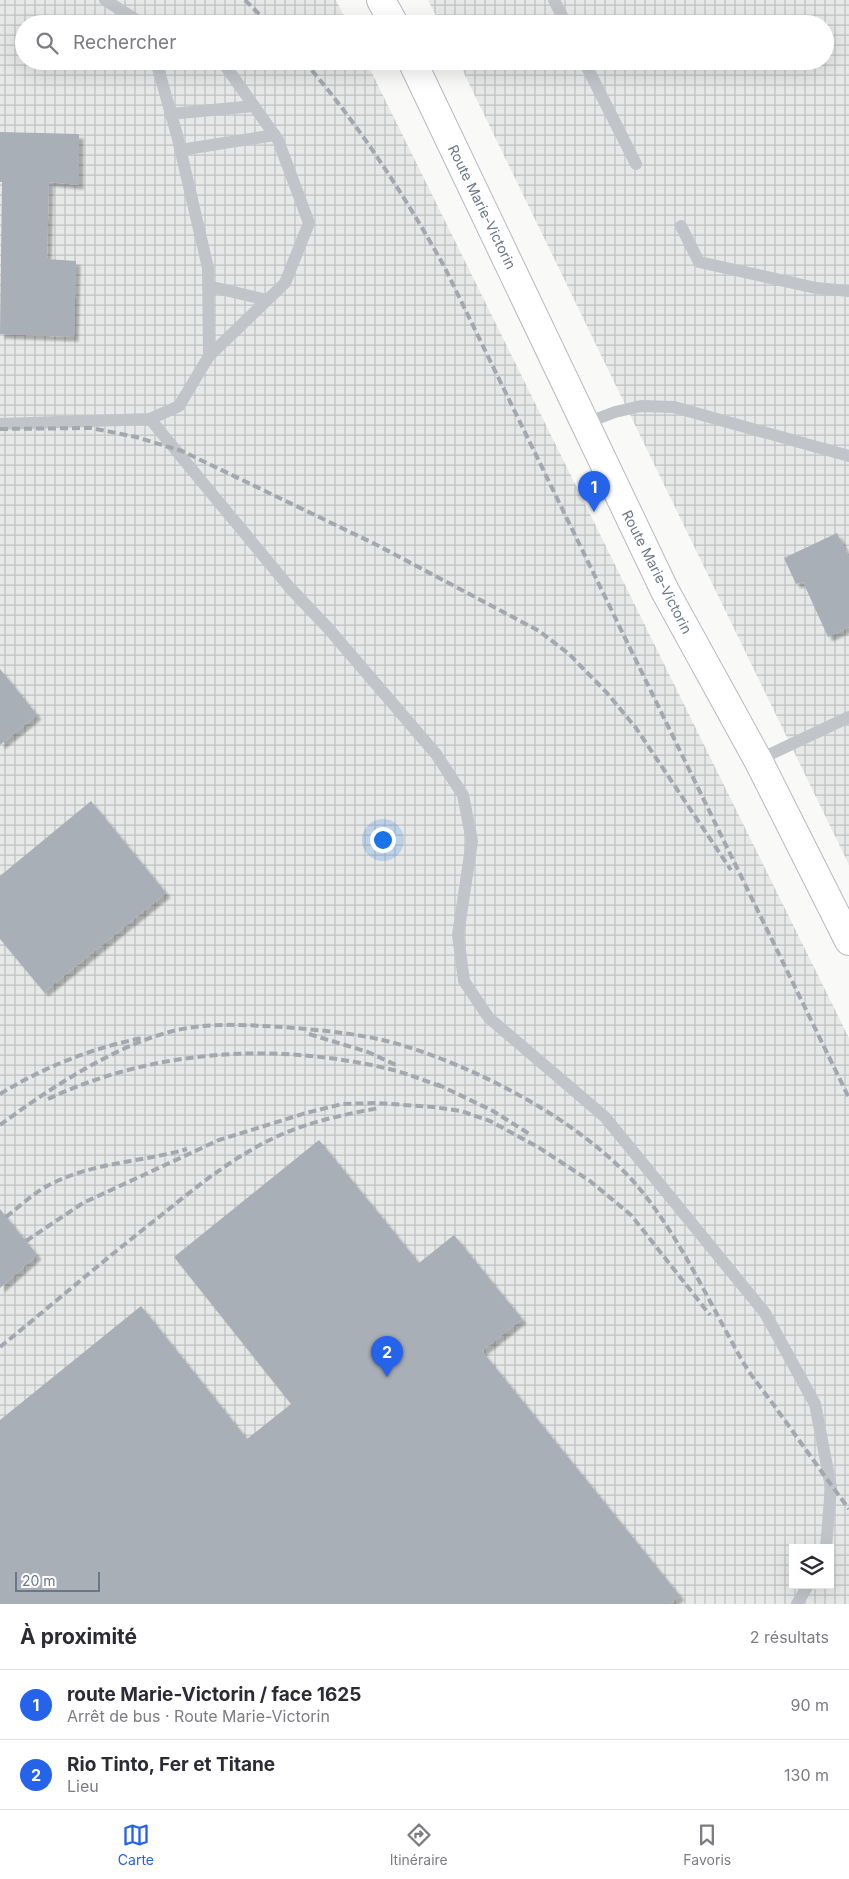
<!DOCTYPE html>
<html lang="fr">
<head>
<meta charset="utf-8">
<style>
  body { margin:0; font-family:Inter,sans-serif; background:#f7f7f7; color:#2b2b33 }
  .controls { position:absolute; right:15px; bottom:15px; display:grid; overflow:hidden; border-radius:0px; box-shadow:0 5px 20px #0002 }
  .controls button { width:45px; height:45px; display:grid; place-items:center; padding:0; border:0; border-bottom:1px solid #e1e1e2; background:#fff; color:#2b2b33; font:25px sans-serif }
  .scale { position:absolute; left:15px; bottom:12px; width:85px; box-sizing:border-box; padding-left:5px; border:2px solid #6b7786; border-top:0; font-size:14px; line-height:18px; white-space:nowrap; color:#6b7786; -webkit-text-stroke:4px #fff; paint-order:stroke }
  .you { position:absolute; left:382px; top:839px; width:18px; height:18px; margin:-12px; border:4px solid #fff; border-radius:50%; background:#1a73e8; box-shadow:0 0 0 8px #1a73e833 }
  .badge { display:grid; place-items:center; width:32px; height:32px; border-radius:50%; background:#2563eb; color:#fff; font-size:16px; font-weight:700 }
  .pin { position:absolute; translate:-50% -41px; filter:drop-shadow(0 1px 2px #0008) }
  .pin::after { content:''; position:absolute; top:26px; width:18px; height:15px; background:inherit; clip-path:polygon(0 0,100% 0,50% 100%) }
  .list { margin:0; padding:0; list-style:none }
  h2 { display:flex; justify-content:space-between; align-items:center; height:65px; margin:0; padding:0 20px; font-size:21px }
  h2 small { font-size:16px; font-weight:400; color:#7c7c81 }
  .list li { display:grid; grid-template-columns:32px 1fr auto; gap:15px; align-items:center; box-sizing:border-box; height:70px; padding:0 20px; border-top:1px solid #e1e1e2 }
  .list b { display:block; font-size:19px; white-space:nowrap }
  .list p { margin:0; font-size:16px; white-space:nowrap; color:#7c7c81 }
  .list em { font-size:16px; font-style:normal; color:#7c7c81 }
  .icon { flex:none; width:28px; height:28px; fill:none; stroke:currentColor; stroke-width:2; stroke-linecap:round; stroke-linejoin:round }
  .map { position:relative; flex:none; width:849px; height:1604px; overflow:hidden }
  .search { position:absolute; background:#fff; box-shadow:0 5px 20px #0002; left:15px; right:15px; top:15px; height:55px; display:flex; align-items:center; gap:12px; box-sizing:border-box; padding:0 18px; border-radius:28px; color:#7c7c81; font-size:19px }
  .sheet { height:205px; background:#fff }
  nav { display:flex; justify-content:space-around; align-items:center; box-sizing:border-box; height:70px; border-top:1px solid #e1e1e2; background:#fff; font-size:14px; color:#7c7c81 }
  nav a { display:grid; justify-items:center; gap:2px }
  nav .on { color:#2563eb }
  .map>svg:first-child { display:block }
</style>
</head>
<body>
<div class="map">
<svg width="849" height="1604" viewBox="0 0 849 1604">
  <defs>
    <pattern id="industrial-grid" width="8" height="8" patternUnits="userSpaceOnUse" patternTransform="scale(1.25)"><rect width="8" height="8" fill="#e7e9e8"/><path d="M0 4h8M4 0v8" fill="none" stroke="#bfc2c2"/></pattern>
    <filter id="shadow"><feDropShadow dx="4.5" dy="4.5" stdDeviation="1" flood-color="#0004"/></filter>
  </defs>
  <rect width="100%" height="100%" fill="#f9faf8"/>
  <!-- industrial -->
  <g fill="url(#industrial-grid)" fill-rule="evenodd">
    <path d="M0 0H336L348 24H24V61H366L849 1038V1604H0ZM793 1548H830V1585H793Z"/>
    <path d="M428 0H849V865L458 61H825V24H440Z"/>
  </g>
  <!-- building -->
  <g fill="#a9afb6" filter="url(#shadow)">
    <path d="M0 132 79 134V185L49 182 47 259 76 261 74 337 0 334 2 182H0Z"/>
    <path d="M837 533 849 557V627L828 637 803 582 796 584 784 558Z"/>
    <path d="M0 669 37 715 0 745Z"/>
    <path d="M91 801 166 893 44 992 0 939V876Z"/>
    <path d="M319 1140 419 1263 454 1235 522 1319 482 1351 680 1596 670 1604H0V1420L141 1306 247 1439 291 1404 174 1257Z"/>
    <path d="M0 1209 37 1255 0 1288Z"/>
  </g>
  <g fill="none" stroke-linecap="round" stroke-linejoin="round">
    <!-- primary casing -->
    <g stroke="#b5b9bd" stroke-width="30">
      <g id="primary">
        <path d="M381 0 394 24"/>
        <path d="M412 61 665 591 758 760 849 941"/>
      </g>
    </g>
    <!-- lane -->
    <g stroke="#c1c5c9" stroke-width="12">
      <path d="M105 0 143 24"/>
      <path d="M554 0 566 24"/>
      <path d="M156 61 177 135 208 268 209 356"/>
      <path d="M584 61 636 164"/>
      <path d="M170 114 254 106"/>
      <path d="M180 150 275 135"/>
      <path d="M681 226 699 262 816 288 849 291"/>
      <path d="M208 286 267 300"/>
      <path d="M150 419 290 588 328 628 436 754 463 795 472 841 458 935 464 981 489 1018 605 1117 765 1313 815 1404 831 1487 826 1548"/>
      <path d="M586 423 615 412 641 406 674 407 849 456"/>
      <path d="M0 424 150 419 179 406 209 356 285 283 309 223 278 140 222 61"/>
      <path d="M758 760 849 717"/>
      <path d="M797 1604 808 1585"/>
    </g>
    <!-- primary -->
    <use href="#primary" stroke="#fff" stroke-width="28"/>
    <!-- rail -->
    <g stroke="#a3a8af" stroke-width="4" stroke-dasharray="8 4" stroke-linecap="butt">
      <path d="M245 0 269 24"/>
      <path d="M304 61C359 125 403 193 444 266L849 1098"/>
      <path d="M0 429 91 428 136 437 182 451 375 544 539 631 569 654 607 693 636 728 731 870"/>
      <path d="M309 1034 368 1052 398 1066"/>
      <path d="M437 1084 493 1111 531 1135"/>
      <path d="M0 1094C44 1067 92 1048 142 1038"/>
      <path d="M48 1099C154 1049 276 1042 389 1069 407 1073 425 1081 443 1087"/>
      <path d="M0 1125C47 1090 116 1045 173 1031 209 1022 245 1025 282 1027 319 1030 355 1033 391 1042 474 1065 583 1121 639 1188 680 1237 711 1306 743 1362 753 1379 767 1395 778 1411 802 1444 825 1477 849 1509"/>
      <path d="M6 1217C21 1205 36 1191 53 1183 95 1162 143 1162 187 1149"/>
      <path d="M26 1241 83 1203 219 1140 306 1113 342 1104 377 1103 433 1107 461 1111 490 1121 538 1147 590 1181 631 1215 710 1315"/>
      <path d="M0 1347C53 1304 105 1259 159 1217 201 1183 244 1148 295 1129 323 1119 351 1113 380 1108"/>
    </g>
  </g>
  <g text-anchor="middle" stroke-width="5" stroke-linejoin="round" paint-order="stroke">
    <!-- street labels -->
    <g font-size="14" fill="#6b7786" stroke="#fff">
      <text transform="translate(482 207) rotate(64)" y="5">Route Marie-Victorin</text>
      <text transform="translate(657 572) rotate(63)" y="5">Route Marie-Victorin</text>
    </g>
  </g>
</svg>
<div class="controls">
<button><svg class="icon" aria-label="layers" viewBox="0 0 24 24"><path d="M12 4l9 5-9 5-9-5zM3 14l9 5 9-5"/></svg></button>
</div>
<div class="scale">20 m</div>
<div class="you"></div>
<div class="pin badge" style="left:594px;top:512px">1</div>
<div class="pin badge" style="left:387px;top:1377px">2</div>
<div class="search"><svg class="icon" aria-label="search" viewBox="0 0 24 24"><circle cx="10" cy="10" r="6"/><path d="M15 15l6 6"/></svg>Rechercher</div>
</div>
<section class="sheet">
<h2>À proximité<small>2 résultats</small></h2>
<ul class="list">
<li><span class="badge">1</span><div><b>route Marie-Victorin / face 1625</b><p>Arrêt de bus · Route Marie-Victorin</p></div><em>90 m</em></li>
<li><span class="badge">2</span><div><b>Rio Tinto, Fer et Titane</b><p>Lieu</p></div><em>130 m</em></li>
</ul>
</section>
<nav>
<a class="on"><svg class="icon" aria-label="map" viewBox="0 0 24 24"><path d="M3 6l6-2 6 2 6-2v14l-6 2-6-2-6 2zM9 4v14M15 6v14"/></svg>Carte</a>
<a><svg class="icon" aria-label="directions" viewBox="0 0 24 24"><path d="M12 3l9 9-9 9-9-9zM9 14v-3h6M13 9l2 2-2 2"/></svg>Itinéraire</a>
<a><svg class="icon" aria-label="saved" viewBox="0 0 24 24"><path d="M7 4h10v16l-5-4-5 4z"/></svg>Favoris</a>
</nav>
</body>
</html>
